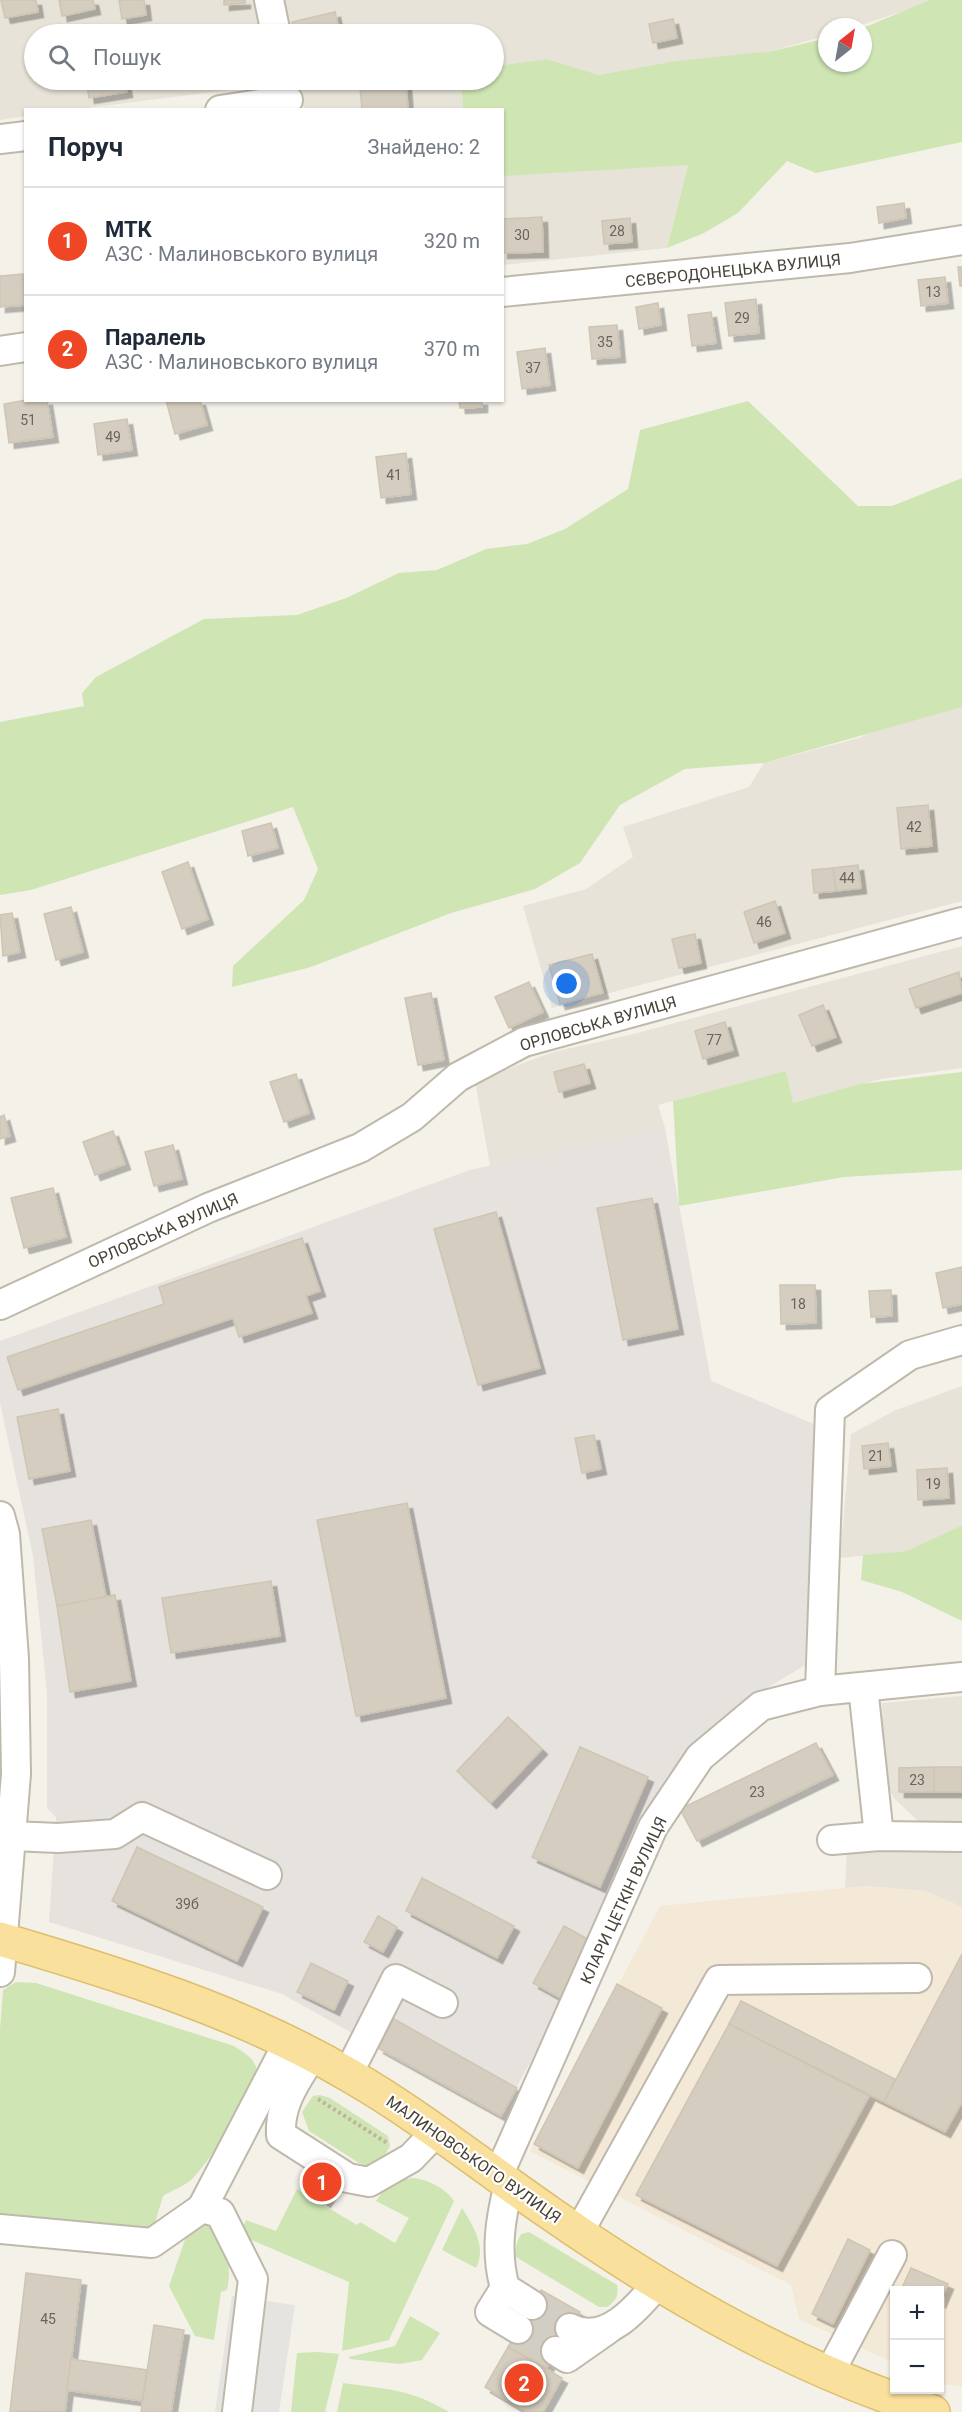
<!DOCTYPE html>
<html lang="uk">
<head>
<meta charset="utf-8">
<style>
  body { margin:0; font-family:Roboto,sans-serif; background:#f6f6f7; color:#1f2937 }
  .controls { position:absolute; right:18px; bottom:18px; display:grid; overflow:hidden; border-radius:0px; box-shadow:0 2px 4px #0004 }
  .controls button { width:54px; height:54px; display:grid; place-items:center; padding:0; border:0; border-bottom:2px solid #e0e1e3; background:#fff; color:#1f2937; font:30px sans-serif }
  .compass { position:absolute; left:818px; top:18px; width:54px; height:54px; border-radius:50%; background:#fff; box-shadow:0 2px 4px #0004; rotate:31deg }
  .you { position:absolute; left:567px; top:984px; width:21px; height:21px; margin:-15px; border:4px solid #fff; border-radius:50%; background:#1a73e8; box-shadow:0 0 0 9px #1a73e833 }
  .badge { display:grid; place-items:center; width:39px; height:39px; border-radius:50%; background:#ef4625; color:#fff; font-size:20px; font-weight:700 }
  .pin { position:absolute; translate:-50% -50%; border:3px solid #fff; box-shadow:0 2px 6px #0006 }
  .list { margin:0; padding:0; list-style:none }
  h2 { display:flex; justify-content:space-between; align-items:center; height:78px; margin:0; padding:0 24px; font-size:26px }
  h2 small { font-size:20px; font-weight:400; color:#747a83 }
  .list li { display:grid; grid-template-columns:39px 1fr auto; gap:18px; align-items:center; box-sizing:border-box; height:108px; padding:0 24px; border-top:2px solid #e0e1e3 }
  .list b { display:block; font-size:22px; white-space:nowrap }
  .list p { margin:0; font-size:20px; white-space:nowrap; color:#747a83 }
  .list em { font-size:20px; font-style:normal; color:#747a83 }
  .icon { flex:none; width:33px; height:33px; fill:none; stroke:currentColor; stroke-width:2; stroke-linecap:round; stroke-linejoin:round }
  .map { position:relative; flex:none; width:962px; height:2412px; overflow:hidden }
  .search { position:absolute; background:#fff; box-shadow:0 2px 4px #0004; left:24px; top:24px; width:480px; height:66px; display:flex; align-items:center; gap:15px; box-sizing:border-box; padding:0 21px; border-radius:33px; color:#747a83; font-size:22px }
  .panel { position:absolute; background:#fff; box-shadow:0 2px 4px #0004; left:24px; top:108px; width:480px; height:294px; border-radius:0px }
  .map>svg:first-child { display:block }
</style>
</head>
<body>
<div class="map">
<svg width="962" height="2412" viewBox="0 0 962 2412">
  <defs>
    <filter id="shadow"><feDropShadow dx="5.5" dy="5.5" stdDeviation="0" flood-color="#0004"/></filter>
  </defs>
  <rect width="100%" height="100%" fill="#f4f1e9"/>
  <!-- residential -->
  <g fill="#e7e3d8">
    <path d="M0 0H254L260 34H34V80H267L268 85 79 109 26 110 25 116 0 120Z"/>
    <path d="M282 0H937L855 27H827V35L773 51 599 75 547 59 494 66V34H289Z"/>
    <path d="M298 80H461L463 109H304Z"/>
    <path d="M688 164 667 248 503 265V175Z"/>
    <path d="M962 701V901L552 1008 523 906 586 889 633 857 623 827 749 787 764 763 859 738 921 707Z"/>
    <path d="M962 946V1068L881 1079 792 1103 786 1071 658 1105 665 1128 490 1166 475 1081 553 1052 630 1035Z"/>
    <path d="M962 1386V1525L907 1551 840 1558 851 1434 896 1410Z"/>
    <path d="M962 1696V1827L941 1828 917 1820 893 1797 883 1776 882 1703Z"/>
    <path d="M847 1847 962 1848V1907L925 1891 864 1886 845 1888Z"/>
  </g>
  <!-- commercial -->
  <path fill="#f4e8d6" d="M864 1886 925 1891 962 1907V2386L940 2384V2290H894V2363L799 2319 791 2285 530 2151 660 1906Z"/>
  <!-- industrial -->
  <path fill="#e6e3de" d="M665 1128 711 1381 819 1426 805 1665 743 1703 666 1778 603 1906 595 1943 501 2116 282 1994 49 1922 56 1817 47 1808V1693L33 1556 0 1403V1341L470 1170Z"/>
  <!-- green -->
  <g fill="#cfe6b4">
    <path d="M930 0H962V142L816 173 787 161 738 213 704 233 667 248 688 165 503 176 502 110 463 109 461 80H494V66L547 59 599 75 676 61 773 51 827 38V63H863V28Z"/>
    <path d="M748 401 858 506H892L962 478V707L764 763 685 769 620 805 580 863 535 889 451 913 311 967 232 987 233 966 304 900 318 869 293 807 31 890 0 895V722L84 706 82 693 96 677 204 619 297 615 346 598 399 573 437 570 486 549 527 544 565 529 628 489 640 430Z"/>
    <path d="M786 1071 793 1103 860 1084 962 1072V1170L844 1177 679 1206 673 1101Z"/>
    <path d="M962 1525V1621L902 1592 861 1580 863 1555 907 1551Z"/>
    <path d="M16 1982 36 1983 234 2046C241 2051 255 2058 256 2068 258 2091 208 2164 191 2180 184 2186 171 2191 163 2196L152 2233 0 2216V2029L3 1990Z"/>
    <path d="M320 2095 330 2098 388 2136 390 2146 382 2161 368 2166 359 2163 309 2131 302 2112 313 2096Z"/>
    <path d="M411 2178C425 2178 446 2188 454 2201L389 2340 342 2351 349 2282 240 2235 246 2220 276 2231 297 2189 357 2225 360 2222 395 2243 409 2218 376 2201C384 2187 395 2182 411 2178Z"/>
    <path d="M462 2208C473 2225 487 2248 476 2268L442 2250Z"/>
    <path d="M215 2219C224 2243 233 2265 227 2290L221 2292 214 2340 195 2336 169 2286 189 2228Z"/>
    <path d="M529 2232 617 2285C619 2296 616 2301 607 2307H599L516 2257C514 2248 517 2242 521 2234Z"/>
    <path d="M410 2316 440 2333 422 2360 400 2364 350 2359 349 2357 395 2346Z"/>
    <path d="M318 2352 339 2354 325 2412H291L297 2353Z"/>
    <path d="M343 2383C385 2389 411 2389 449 2412H337Z"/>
  </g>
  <!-- parking -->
  <path fill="#e6e4e1" d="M232 2296 295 2305 279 2412H215Z"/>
  <!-- building -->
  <g fill="#d5cdbf" stroke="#cfc5b3" stroke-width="1.5" filter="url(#shadow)">
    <path d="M1 0H36L38 12 5 18Z"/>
    <path d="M59 0H93L95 9 62 16Z"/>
    <path d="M119 0H144L146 15 122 19Z"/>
    <path d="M224 0H245V3L224 5Z"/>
    <path d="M335 12 340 34H295L292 22Z"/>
    <path d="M673 19 677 38 653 43 649 24Z"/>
    <path d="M86 80H125L127 92 89 98Z"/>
    <path d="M406 83 408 110H362L360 87Z"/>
    <path d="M904 203 906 218 879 223 877 207Z"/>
    <path d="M542 217 543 252 502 253V219Z"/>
    <path d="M630 218 632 242 604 244 602 221Z"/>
    <path d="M958 267H962V286H960Z"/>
    <path d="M23 274 25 305 0 307V276Z"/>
    <path d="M945 277 948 303 921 306 918 280Z"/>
    <path d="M756 299 759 333 729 336 725 303Z"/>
    <path d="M658 303 661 325 639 329 636 307Z"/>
    <path d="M711 312 716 343 692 346 688 315Z"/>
    <path d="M617 325 620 357 592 359 589 327Z"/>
    <path d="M545 348 550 385 522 389 517 352Z"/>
    <path d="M26 400H47L53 437 9 443 4 404Z"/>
    <path d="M166 400H200L207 425 175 434Z"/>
    <path d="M459 400H482V407L460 408Z"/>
    <path d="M127 419 132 450 98 455 94 424Z"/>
    <path d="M406 453 411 494 381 498 376 457Z"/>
    <path d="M928 805 932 846 901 849 897 808Z"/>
    <path d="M271 823 278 848 248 856 242 831Z"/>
    <path d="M188 862 208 919 182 929 162 872Z"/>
    <path d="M858 865 861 888 836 891 833 868Z"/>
    <path d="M833 868 836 891 814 893 812 870Z"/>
    <path d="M775 901 785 933 754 943 744 912Z"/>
    <path d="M71 907 83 952 56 960 44 914Z"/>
    <path d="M12 913 20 952 3 956 0 915Z"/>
    <path d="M695 934 701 963 679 968 672 939Z"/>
    <path d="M592 954 603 993 560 1004 549 965Z"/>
    <path d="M959 972 962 993 916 1008 909 989Z"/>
    <path d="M529 982 543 1012 509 1028 495 997Z"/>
    <path d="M431 993 444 1060 418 1065 405 998Z"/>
    <path d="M823 1005 836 1037 812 1046 799 1015Z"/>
    <path d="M725 1022 733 1050 703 1059 695 1031Z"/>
    <path d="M584 1064 590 1083 559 1092 554 1072Z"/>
    <path d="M296 1074 309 1113 284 1122 270 1082Z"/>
    <path d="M4 1115 10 1136 0 1139V1117Z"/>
    <path d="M113 1131 125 1164 95 1175 83 1142Z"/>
    <path d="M173 1145 182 1179 154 1186 145 1152Z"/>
    <path d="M53 1188 66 1237 24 1248 11 1198Z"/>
    <path d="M652 1198 678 1329 623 1340 597 1208Z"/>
    <path d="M496 1212 540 1368 478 1385 434 1229Z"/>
    <path d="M302 1238 320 1291 306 1296 312 1313 239 1337 233 1318 18 1390 7 1357 164 1304 159 1287Z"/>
    <path d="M962 1267V1304L943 1308 936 1273Z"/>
    <path d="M780 1285H815L816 1323 781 1324Z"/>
    <path d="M891 1290 892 1316 871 1317 869 1291Z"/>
    <path d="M58 1409 70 1471 29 1479 17 1417Z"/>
    <path d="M594 1435 601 1469 582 1473 575 1438Z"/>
    <path d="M888 1443 891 1466 864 1469 862 1446Z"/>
    <path d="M947 1468 949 1498 918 1500 917 1470Z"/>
    <path d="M407 1503 446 1698 356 1716 317 1520Z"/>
    <path d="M91 1520 106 1597 57 1606 42 1529Z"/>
    <path d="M271 1581 280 1636 171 1653 162 1598Z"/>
    <path d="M115 1595 131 1681 70 1692 57 1606Z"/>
    <path d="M508 1717 542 1749 491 1803 457 1771Z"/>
    <path d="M816 1743 833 1775 697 1841 680 1809Z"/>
    <path d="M580 1747 648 1777 600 1887 532 1857Z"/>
    <rect x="934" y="1767" width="28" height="25"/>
    <path d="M934 1767V1792H899V1768Z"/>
    <path d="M137 1847 263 1907 237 1961 112 1901Z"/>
    <path d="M422 1878 514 1926 497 1958 406 1911Z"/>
    <path d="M378 1916 397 1927 383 1952 364 1942Z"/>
    <path d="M564 1926 595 1943 564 2000 533 1983Z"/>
    <path d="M962 1954V2102L945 2132 884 2102Z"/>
    <path d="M311 1963 348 1981 334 2010 297 1992Z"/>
    <path d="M617 1984 662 2008 578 2168 534 2144Z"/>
    <path d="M741 2001 895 2079 884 2102 729 2024Z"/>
    <path d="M394 2019 517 2088 501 2116 378 2048Z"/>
    <path d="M729 2024 869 2096 777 2266 636 2195Z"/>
    <path d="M319 2162 341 2176 325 2202 303 2188Z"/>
    <path d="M848 2239 870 2250 833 2324 812 2314Z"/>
    <path d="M911 2268 948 2284 940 2303V2290H901Z"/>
    <path d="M26 2273 81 2280 65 2412 10 2411Z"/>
    <path d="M541 2290 580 2312 546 2369 508 2347Z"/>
    <path d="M154 2325 184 2330 171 2412H141Z"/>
    <path d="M508 2347 562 2378 543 2412H527L485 2387Z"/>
    <path d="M71 2359 147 2370 142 2401 67 2390Z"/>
  </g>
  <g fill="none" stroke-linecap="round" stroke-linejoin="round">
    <!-- minor-tunnel -->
    <g stroke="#d1cec6" stroke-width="28" stroke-dasharray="28 14" stroke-linecap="butt">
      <path d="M532 2305 570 2328"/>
      <path d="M518 2329 556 2351"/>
    </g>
    <!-- minor casing -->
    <g stroke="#bfb9ac" stroke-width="32">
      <g id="minor">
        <path d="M269 0 276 34"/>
        <path d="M220 110 288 100"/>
        <path d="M0 139 26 136"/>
        <path d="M502 292 850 258 962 240"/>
        <path d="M0 351 26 347"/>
        <path d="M0 1305 208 1208 360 1148 412 1117 458 1077 524 1042 962 922"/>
        <path d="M0 1516 5 1534 14 1659 16 1774 0 1972"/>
        <path d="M863 1687 879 1836"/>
        <path d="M820 1691 830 1410 910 1355 962 1340"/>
        <path d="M12 1836 58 1838 115 1834 142 1817 267 1875"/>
        <path d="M832 1840 879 1836 962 1837"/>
        <path d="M313 2054C297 2080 279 2103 281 2135L348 2178 369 2182 411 2158 435 2133"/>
        <path d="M348 2074 396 1979 443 2003"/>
        <path d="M498 2176 653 1827 700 1757 761 1706 820 1691 962 1677"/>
        <path d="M509 2184C500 2220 495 2252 505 2288L532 2305"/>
        <path d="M202 2208 289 2041"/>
        <path d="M0 2229 152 2243 202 2208 220 2213 253 2279 237 2412"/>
        <path d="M579 2232 719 1980 917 1978"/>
        <path d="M505 2288 490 2312 518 2329"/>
        <path d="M570 2328C605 2347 638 2307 658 2283"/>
        <path d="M556 2351 567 2358 607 2330"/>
        <path d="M829 2374 892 2255"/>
      </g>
    </g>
    <!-- major casing -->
    <g stroke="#debe6d" stroke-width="36">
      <path id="major" d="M0 1939C119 1974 242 2012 349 2075 419 2115 483 2167 550 2213 668 2295 795 2369 933 2412"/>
    </g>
    <!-- path -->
    <path stroke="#c0b49e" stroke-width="4" stroke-dasharray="3 3" stroke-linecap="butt" d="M318 2099 387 2143"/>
    <!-- minor -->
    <use href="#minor" stroke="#fff" stroke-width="28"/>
    <!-- major -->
    <use href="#major" stroke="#f9e09d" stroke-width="33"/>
  </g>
  <g text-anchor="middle" stroke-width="4.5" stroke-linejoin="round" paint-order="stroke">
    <!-- number labels -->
    <g font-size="14" fill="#6a645a">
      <text x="617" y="236">28</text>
      <text x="522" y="240">30</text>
      <text x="933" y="297">13</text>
      <text x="742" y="323">29</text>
      <text x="605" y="347">35</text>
      <text x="533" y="373">37</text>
      <text x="28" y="425">51</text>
      <text x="113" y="442">49</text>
      <text x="394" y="480">41</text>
      <text x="914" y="832">42</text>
      <text x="847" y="883">44</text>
      <text x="764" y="927">46</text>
      <text x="714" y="1045">77</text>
      <text x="798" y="1309">18</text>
      <text x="876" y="1461">21</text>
      <text x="933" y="1489">19</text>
      <text x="917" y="1785">23</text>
      <text x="757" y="1797">23</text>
      <text x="187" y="1909">39б</text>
      <text x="48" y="2324">45</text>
    </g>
    <!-- street labels -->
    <g font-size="16" fill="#474138" stroke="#fff">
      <text transform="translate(733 270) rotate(-6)" y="6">СЄВЄРОДОНЕЦЬКА ВУЛИЦЯ</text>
      <text transform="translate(598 1023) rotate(-16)" y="6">ОРЛОВСЬКА ВУЛИЦЯ</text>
      <text transform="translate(163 1230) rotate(-24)" y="6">ОРЛОВСЬКА ВУЛИЦЯ</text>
      <text transform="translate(623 1900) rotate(-65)" y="6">КЛАРИ ЦЕТКІН ВУЛИЦЯ</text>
      <text transform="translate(474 2159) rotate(35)" y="6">МАЛИНОВСЬКОГО ВУЛИЦЯ</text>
    </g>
  </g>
</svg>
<div class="controls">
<button>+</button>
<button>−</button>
</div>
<svg class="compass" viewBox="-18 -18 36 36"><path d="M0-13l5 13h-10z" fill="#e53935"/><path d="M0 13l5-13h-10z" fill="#747a83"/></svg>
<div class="you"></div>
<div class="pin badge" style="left:322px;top:2182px">1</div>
<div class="pin badge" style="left:524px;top:2383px">2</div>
<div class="search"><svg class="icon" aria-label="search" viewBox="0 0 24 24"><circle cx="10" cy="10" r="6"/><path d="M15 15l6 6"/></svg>Пошук</div>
<section class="panel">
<h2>Поруч<small>Знайдено: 2</small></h2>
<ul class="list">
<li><span class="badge">1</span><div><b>МТК</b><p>АЗС · Малиновського вулиця</p></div><em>320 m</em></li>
<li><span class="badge">2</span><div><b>Паралель</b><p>АЗС · Малиновського вулиця</p></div><em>370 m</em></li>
</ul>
</section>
</div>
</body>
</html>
